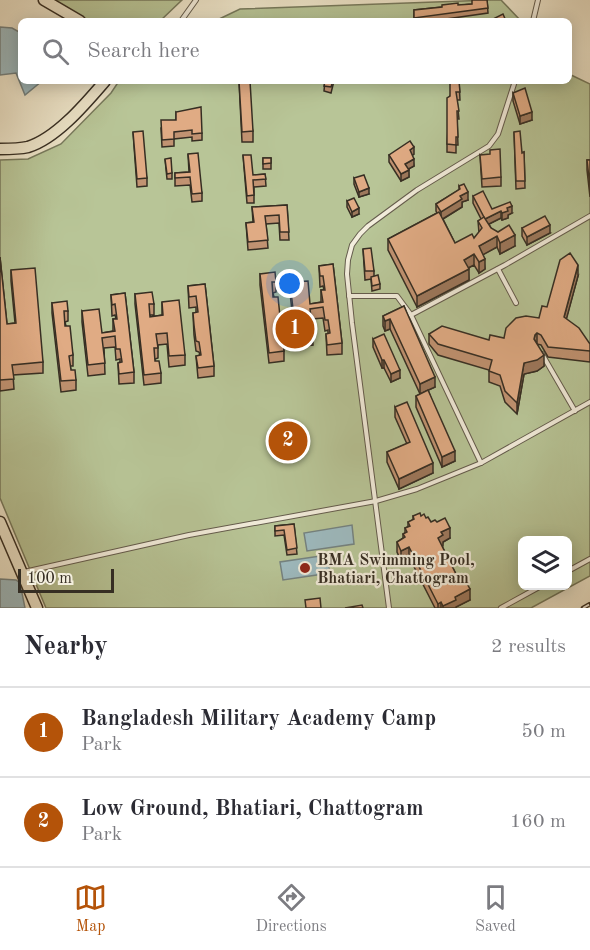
<!DOCTYPE html>
<html lang="en">
<head>
<meta charset="utf-8">
<style>
  body { margin:0; font-family:"Old Standard TT",serif; background:#f7f7f7; color:#2b2b33 }
  .controls { position:absolute; right:18px; bottom:18px; display:grid; overflow:hidden; border-radius:9px; box-shadow:0 3px 15px #0003 }
  .controls button { width:54px; height:54px; display:grid; place-items:center; padding:0; border:0; border-bottom:2px solid #e1e1e2; background:#fff; color:#2b2b33; font:30px sans-serif }
  .scale { position:absolute; left:18px; bottom:15px; width:96px; box-sizing:border-box; padding-left:6px; border:3px solid #362e23; border-top:0; font-size:16px; line-height:21px; white-space:nowrap; color:#362e23; -webkit-text-stroke:4px #f3eedd; paint-order:stroke }
  .you { position:absolute; left:290px; top:284px; width:21px; height:21px; margin:-15px; border:4px solid #fff; border-radius:50%; background:#1a73e8; box-shadow:0 0 0 9px #1a73e833 }
  .badge { display:grid; place-items:center; width:39px; height:39px; border-radius:50%; background:#b45309; color:#fff; font-size:20px; font-weight:700 }
  .pin { position:absolute; translate:-50% -50%; border:3px solid #fff; box-shadow:0 2px 6px #0006 }
  .list { margin:0; padding:0; list-style:none }
  h2 { display:flex; justify-content:space-between; align-items:center; height:78px; margin:0; padding:0 24px; font-size:26px }
  h2 small { font-size:20px; font-weight:400; color:#7c7c81 }
  .list li { display:grid; grid-template-columns:39px 1fr auto; gap:18px; align-items:center; box-sizing:border-box; height:90px; padding:0 24px; border-top:2px solid #e1e1e2 }
  .list b { display:block; font-size:22px; white-space:nowrap }
  .list p { margin:0; font-size:20px; white-space:nowrap; color:#7c7c81 }
  .list em { font-size:20px; font-style:normal; color:#7c7c81 }
  .icon { flex:none; width:33px; height:33px; fill:none; stroke:currentColor; stroke-width:2; stroke-linecap:round; stroke-linejoin:round }
  .map { position:relative; flex:none; width:590px; height:608px; overflow:hidden }
  .search { position:absolute; background:#fff; box-shadow:0 3px 15px #0003; left:18px; right:18px; top:18px; height:66px; display:flex; align-items:center; gap:15px; box-sizing:border-box; padding:0 21px; border-radius:9px; color:#7c7c81; font-size:22px }
  .sheet { height:258px; background:#fff }
  nav { display:flex; justify-content:space-around; align-items:center; box-sizing:border-box; height:84px; border-top:2px solid #e1e1e2; background:#fff; font-size:16px; color:#7c7c81 }
  nav a { display:grid; justify-items:center; gap:3px }
  nav .on { color:#b45309 }
  .map>svg:first-child { display:block }
</style>
</head>
<body>
<div class="map">
<svg width="590" height="608" viewBox="0 0 590 608">
  <rect width="100%" height="100%" fill="#ede5ca"/>
  <filter id="stains"><feTurbulence type="fractalNoise" baseFrequency=".00333" numOctaves="4"/><feColorMatrix values="0 0 0 0 .2 0 0 0 0 .09 0 0 0 0 .02 0 0 0 .5 -.17"/></filter>
  <radialGradient id="worn" r=".72"><stop offset=".6" stop-color="#630" stop-opacity="0"/><stop offset="1" stop-color="#630" stop-opacity=".3"/></radialGradient>
  <!-- green -->
  <g fill="#b8c597" stroke="#777a5d" stroke-width="1.5" fill-rule="evenodd">
    <path d="M47 0H182L160 21H70Z"/>
    <path d="M491 0H501L521 21H215L240 9Z"/>
    <path d="M569 74 590 84V576L531 608H46L0 498V160L28 159 61 144 111 93 119 81H569ZM522 540H568V586H522Z"/>
  </g>
  <!-- water -->
  <g fill="#9ebcc2" stroke="#748382" stroke-width="1.5">
    <path d="M0 27 12 28 21 33V81H42L25 95 16 73 0 75Z"/>
    <path d="M352 525 354 544 307 551 304 533Z"/>
    <path d="M327 555 330 573 283 580 280 562Z"/>
    <path d="M0 579 16 580 20 583 25 608H0Z"/>
  </g>
  <g fill="none" stroke-linecap="round" stroke-linejoin="round">
    <!-- service casing -->
    <g stroke="#645c4d" stroke-width="6">
      <g id="service">
        <path d="M181 21 196 0"/>
        <path d="M533 21 538 0"/>
        <path d="M498 269 516 303"/>
        <path d="M349 296H397L411 315"/>
        <path d="M542 354 575 411"/>
        <path d="M481 463 411 315 505 265 590 216"/>
        <path d="M568 571 590 559"/>
        <path d="M24 572 189 535 376 501 417 489 481 463 590 402"/>
        <path d="M389 608 352 323 347 274 348 260 352 245 360 234 368 226 417 190 489 146 498 134 515 81"/>
        <path d="M501 608 541 586"/>
      </g>
    </g>
    <!-- primary casing -->
    <g stroke="#362e23" stroke-width="13">
      <g id="primary">
        <path d="M44 0 80 21"/>
        <path d="M0 149C9 149 19 149 28 147 57 138 86 103 105 81"/>
        <path d="M0 522 37 608"/>
      </g>
    </g>
    <!-- service -->
    <use href="#service" stroke="#f3eedd" stroke-width="4"/>
    <!-- primary -->
    <use href="#primary" stroke="#ede5ca" stroke-width="10"/>
    <!-- rail casing -->
    <g stroke="#362e23" stroke-width="4.5">
      <path id="rail" d="M583 608 590 604"/>
    </g>
    <!-- rail -->
    <use href="#rail" stroke="#f3eedd" stroke-width="2" stroke-dasharray="7" stroke-linecap="butt"/>
  </g>
  <!-- wall -->
  <g fill="#c19372" stroke="#362e23" stroke-width="1.5">
    <path d="M487 0 488 13 432 21H414V10L472 4Z"/>
    <path d="M239 81 253 131V142H242Z"/>
    <path d="M325 81H334L331 93 324 91Z"/>
    <path d="M459 81 460 100H457L459 119H457L458 145H456V153L447 152V144L450 96Z"/>
    <path d="M513 93 532 120 520 124 513 101Z"/>
    <path d="M176 112 202 133V140L192 141V137L174 139V146L162 147 161 128 176 120Z"/>
    <path d="M133 132 147 178V186L137 187Z"/>
    <path d="M514 132 522 153 524 152 525 188 516 189Z"/>
    <path d="M188 154 202 193V201L192 202 190 185 175 186V173L189 172Z"/>
    <path d="M414 154 412 155 414 166 408 169 409 177 401 181 389 162V155Z"/>
    <path d="M243 155 253 175 265 174 266 186 254 187V203H247Z"/>
    <path d="M480 155 501 177V186L482 187Z"/>
    <rect x="263" y="158" width="8" height="11"/>
    <path d="M165 159 172 173V179H167Z"/>
    <path d="M587 160H590V197L587 170Z"/>
    <path d="M354 178 369 194 359 197 354 184Z"/>
    <path d="M459 186 468 200 462 202V207L443 219 455 243 474 238 479 233 478 221 481 219 473 203V196L492 209 512 213 508 215V218L502 220 501 218 489 224 491 228 515 246 500 254 497 247 483 254 485 269 479 273 474 265 468 268 469 280 417 307 388 250V239L437 213 436 211V204L459 190Z"/>
    <path d="M347 201 359 214 352 217 347 207Z"/>
    <path d="M287 205 289 240H280L279 223 266 224 268 248 248 250 246 223 253 222 252 207Z"/>
    <path d="M522 228 550 233 527 245 522 236Z"/>
    <path d="M363 249 374 271V276L380 284V289L372 291 371 279 365 280Z"/>
    <path d="M0 257 7 324 15 323 11 281V270L43 362V373L13 375 14 389 0 391Z"/>
    <path d="M333 264 342 343V354L327 355 326 334H328V330L325 331 323 318 312 319 313 345 296 347 290 293V282L310 304 321 302V290H324L323 286 320 287 319 266Z"/>
    <path d="M260 274 276 282V292L273 293 281 326V337H278L279 341 284 351V361L269 363 260 285Z"/>
    <path d="M578 276 566 319 590 344V362L548 357 541 345 537 344 544 366 537 371 524 374 517 414 505 402 500 386 489 382V370L438 355 429 344V334L489 340 504 338 539 318 547 307Z"/>
    <path d="M205 284 214 366V376L198 378 196 356 200 355 199 352 196 351 194 335 193 313H196V307L189 308 188 286Z"/>
    <path d="M125 293 134 372V383L119 384 118 363 120 362V359L116 360 115 347 104 348 105 374 88 376 82 322V311L102 333 113 331V319H116L115 315 112 316 111 295Z"/>
    <path d="M135 294 154 304V315H150V317L162 315V302L185 355V365L169 367 167 344 158 345V358L155 359V361L161 373V383L144 385 135 304Z"/>
    <path d="M52 303 68 311V321L65 322 73 355V366H70L71 370 76 380V390L61 392 52 313Z"/>
    <path d="M404 306 435 387 428 390 455 461 442 467 416 407V396L420 394 390 329 385 331 383 326V316Z"/>
    <path d="M373 339 400 378 391 382 384 368H382L373 347Z"/>
    <path d="M395 407 433 473 399 489 387 462V452L407 444 395 417Z"/>
    <path d="M413 516H421L431 522H437L450 538 443 542 442 546 461 584 470 600 456 607V608H435L409 557 401 561 397 552V542L403 538V534L405 533V528L408 527V522L413 520Z"/>
    <path d="M294 524 297 554 287 555 284 535 275 536V526Z"/>
  </g>
  <!-- shaded-wall -->
  <g fill="#9d785c" stroke="#362e23" stroke-width="1.5">
    <path d="M532 112V120L520 124V116Z"/>
    <path d="M414 147V154L410 157V150Z"/>
    <path d="M414 159V166L405 171V164Z"/>
    <path d="M409 170V177L401 181V174Z"/>
    <path d="M369 188V194L359 197V192Z"/>
    <path d="M468 192V200L462 202V207L441 220V212L460 196Z"/>
    <path d="M512 206V213L508 215V218L502 220V213L507 208Z"/>
    <path d="M359 208V214L352 217V212Z"/>
    <path d="M501 211V218L485 226V219Z"/>
    <path d="M550 225V233L527 245V237Z"/>
    <path d="M515 235V246L500 254V243Z"/>
    <path d="M497 236V247L479 257V246Z"/>
    <path d="M474 254V265L464 270V260Z"/>
    <path d="M485 259V269L479 273V262Z"/>
    <path d="M578 265V276L564 328V317Z"/>
    <path d="M469 269V280L417 307V296Z"/>
    <path d="M390 319V329L385 331V321Z"/>
    <path d="M537 333V344L534 339 535 335Z"/>
    <path d="M544 355V366L537 371 524 374 517 414V403L524 363Z"/>
    <rect x="382" y="360" width="2" height="8"/>
    <path d="M400 370V378L391 382V374Z"/>
    <path d="M435 377V387L420 394V384Z"/>
    <path d="M455 451V461L442 467V457Z"/>
    <path d="M433 463V473L399 489V479Z"/>
    <path d="M450 528V538L443 542V546L438 548V538L441 532Z"/>
    <path d="M409 547V557L401 561V551Z"/>
    <path d="M470 589V600L456 607V608H443V606L455 597Z"/>
    <path d="M441 602V608H438V604Z"/>
  </g>
  <!-- building -->
  <g fill="#e0ab84" stroke="#362e23" stroke-width="1.5">
    <path d="M472 0H487L488 8 414 18V10L442 7V5L458 3V5L472 4Z"/>
    <path d="M503 14 506 21H494L493 19Z"/>
    <path d="M239 81H250L253 131 242 132Z"/>
    <path d="M325 81H333L331 87 324 86Z"/>
    <path d="M450 81H459L460 92H456L459 111H457L458 137H456V145L447 144V98L450 96Z"/>
    <path d="M525 88 532 112 520 116 513 93Z"/>
    <path d="M201 107 202 133 192 134V130L174 132V139L162 140 161 120H176V112Z"/>
    <path d="M143 131 147 178 137 179 133 132Z"/>
    <path d="M520 131 522 153 524 152 525 181H516L514 132Z"/>
    <path d="M410 141 414 147 410 150 414 159 405 164 409 170 401 174 389 155Z"/>
    <path d="M500 149 501 177 482 179 480 155 490 154V150Z"/>
    <path d="M198 153 202 193 192 194 190 177 175 178V173L190 172 188 154Z"/>
    <path d="M243 155H251L253 175 265 174 266 179 253 180 254 195 247 196Z"/>
    <path d="M171 158 172 173 167 174 165 159Z"/>
    <path d="M263 158H271V163L263 164Z"/>
    <path d="M587 160H590V187Z"/>
    <path d="M364 175 369 188 359 192 354 178Z"/>
    <path d="M464 184 468 192 460 196 462 199 441 212 436 204 460 189 459 186Z"/>
    <path d="M483 191 492 209 510 202 512 206 507 208 508 211 502 213 501 211 485 219 473 196Z"/>
    <path d="M354 198 359 208 352 212 347 201Z"/>
    <path d="M287 205 289 232H280L279 215 265 216 268 240 248 242 246 223 254 222 252 207Z"/>
    <path d="M439 212 455 243 472 234 474 238 482 228 478 221 484 217 491 228 498 232 509 225 515 235 500 243 497 236 479 246 485 259 479 262 474 254 464 260 469 269 417 296 388 239Z"/>
    <path d="M545 216 550 225 527 237 522 228Z"/>
    <path d="M371 248 374 271H365L363 249Z"/>
    <path d="M570 253 578 265 564 317 579 328 590 344V351L548 347 541 335 537 333 535 335 534 339 544 355 537 360 524 363 517 403 505 391 500 375 489 371 492 360 438 344 429 334 442 326 489 340 490 335 504 338 506 328 516 318 526 316 539 318 542 306 547 307 560 260Z"/>
    <path d="M0 257 7 324 16 323 11 270 35 268 43 362 12 365 14 379 0 380Z"/>
    <path d="M333 264 342 343 327 345 326 334 330 333 328 320H325L323 307 310 309 313 334 296 336 290 282 308 281 310 304 323 302 321 290H325L323 276H320L319 266Z"/>
    <path d="M275 272 276 282H272L273 297H278L281 326 277 327 279 341H283L284 351 269 353 260 274Z"/>
    <path d="M378 275 380 284 372 286 371 277Z"/>
    <path d="M205 284 214 366 198 368 196 356 201 355 199 342 196 341 194 325 193 313 198 312 196 296 189 297 188 286Z"/>
    <path d="M152 292 154 304H149L150 317 163 315 162 302 179 300 185 355 169 356 167 333 156 334 158 348H154L155 361H159L161 373 144 375 135 294Z"/>
    <path d="M125 293 134 372 119 374 118 363 122 362 120 349H116L115 336 102 338 105 363 88 365 82 311 99 309 102 333 115 331 113 319H117L115 304 112 305 111 295Z"/>
    <path d="M67 301 68 311H64L65 326H70L73 355 69 356 71 370H75L76 380 61 381 52 303Z"/>
    <path d="M404 306 435 377 420 384 390 319 385 321 383 316Z"/>
    <path d="M384 334 400 370 391 374 384 360H382L373 339Z"/>
    <path d="M428 390 455 451 442 457 416 396Z"/>
    <path d="M407 402 433 463 399 479 387 452 410 442 395 407Z"/>
    <path d="M420 513 421 516 424 514 426 518 428 517 431 522 435 520 437 522 445 518 450 528 441 532 443 535 438 538 461 584 466 582 470 589 455 597 456 600 443 606 441 602 438 604 409 547 401 551 397 542 405 537 403 534 407 532 405 528 410 526 408 522 414 519 413 516Z"/>
    <path d="M294 524 297 548 287 550 284 530 275 531V526Z"/>
    <path d="M320 598 321 608H306L305 600Z"/>
    <path d="M362 605 363 608H345Z"/>
  </g>
  <!-- markers -->
  <circle fill="#8f2418" stroke="#f3eedd" stroke-width="2" cx="305" cy="568" r="6"/>
  <g text-anchor="middle" stroke-width="4.5" stroke-linejoin="round" paint-order="stroke">
    <!-- poi labels -->
    <g font-size="16" font-weight="bold" fill="#362e23" stroke="#f3eedd" text-anchor="start">
      <text x="317" y="565">BMA Swimming Pool,<tspan x="317" dy="18">Bhatiari, Chattogram</tspan></text>
    </g>
  </g>
  <rect width="100%" height="100%" filter="url(#stains)"/>
  <rect width="100%" height="100%" fill="url(#worn)"/>
</svg>
<div class="controls">
<button><svg class="icon" aria-label="layers" viewBox="0 0 24 24"><path d="M12 4l9 5-9 5-9-5zM3 14l9 5 9-5"/></svg></button>
</div>
<div class="scale">100 m</div>
<div class="you"></div>
<div class="pin badge" style="left:295px;top:329px">1</div>
<div class="pin badge" style="left:288px;top:441px">2</div>
<div class="search"><svg class="icon" aria-label="search" viewBox="0 0 24 24"><circle cx="10" cy="10" r="6"/><path d="M15 15l6 6"/></svg>Search here</div>
</div>
<section class="sheet">
<h2>Nearby<small>2 results</small></h2>
<ul class="list">
<li><span class="badge">1</span><div><b>Bangladesh Military Academy Camp</b><p>Park</p></div><em>50 m</em></li>
<li><span class="badge">2</span><div><b>Low Ground, Bhatiari, Chattogram</b><p>Park</p></div><em>160 m</em></li>
</ul>
</section>
<nav>
<a class="on"><svg class="icon" aria-label="map" viewBox="0 0 24 24"><path d="M3 6l6-2 6 2 6-2v14l-6 2-6-2-6 2zM9 4v14M15 6v14"/></svg>Map</a>
<a><svg class="icon" aria-label="directions" viewBox="0 0 24 24"><path d="M12 3l9 9-9 9-9-9zM9 14v-3h6M13 9l2 2-2 2"/></svg>Directions</a>
<a><svg class="icon" aria-label="saved" viewBox="0 0 24 24"><path d="M7 4h10v16l-5-4-5 4z"/></svg>Saved</a>
</nav>
</body>
</html>
